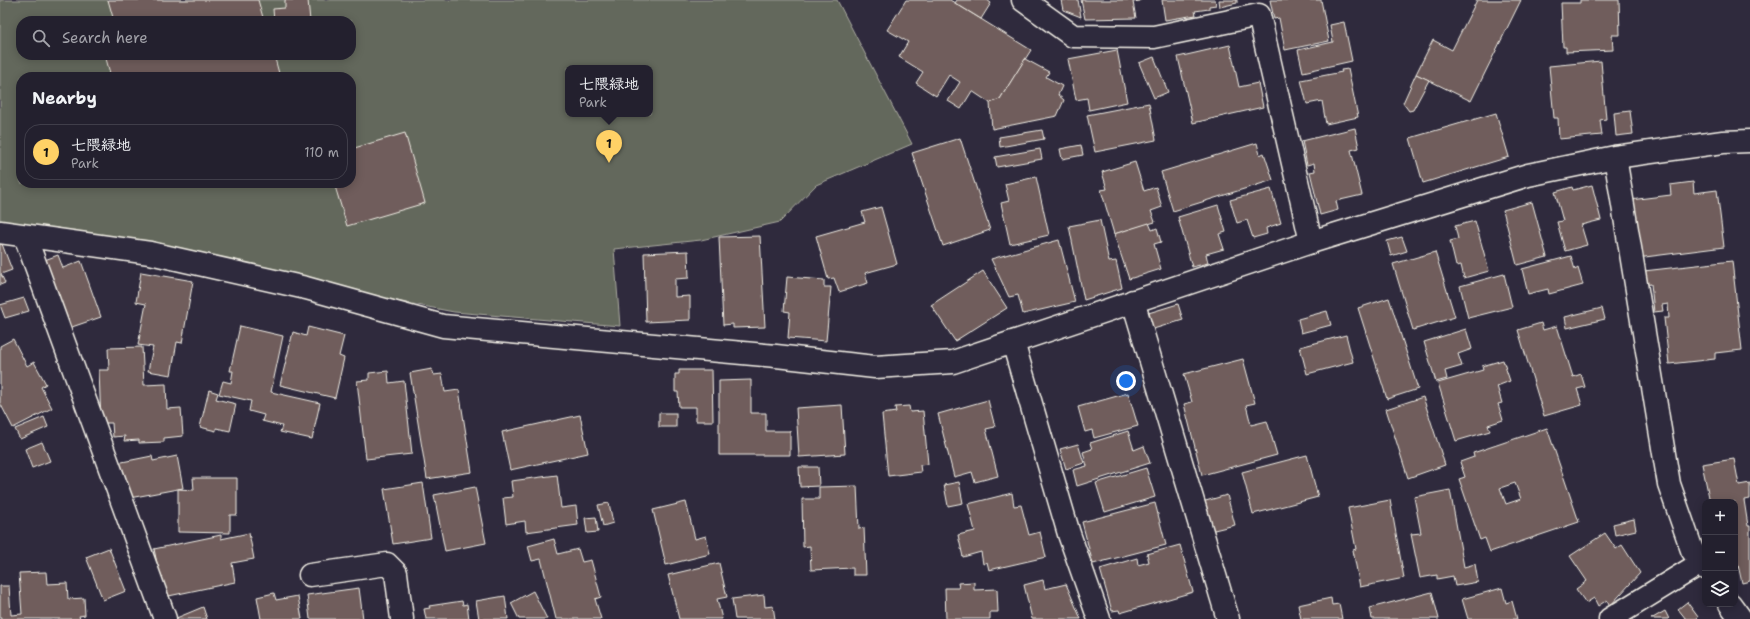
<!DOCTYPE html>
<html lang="en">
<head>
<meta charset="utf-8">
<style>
  body { margin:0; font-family:"Shantell Sans","Klee One",sans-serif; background:#2b2836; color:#f1f3f6 }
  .controls { position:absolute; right:12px; bottom:12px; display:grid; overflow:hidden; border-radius:8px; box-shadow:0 2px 10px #0003 }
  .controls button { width:36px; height:36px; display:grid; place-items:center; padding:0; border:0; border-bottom:1px solid #403e4a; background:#23202e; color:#f1f3f6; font:20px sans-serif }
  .you { position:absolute; left:1126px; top:381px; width:14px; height:14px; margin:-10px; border:3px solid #fff; border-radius:50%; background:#1a73e8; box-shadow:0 0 0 6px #1a73e833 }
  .badge { display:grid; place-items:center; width:26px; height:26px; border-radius:50%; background:#ffd166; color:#111; font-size:13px; font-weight:700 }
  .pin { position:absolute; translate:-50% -33px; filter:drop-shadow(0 1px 2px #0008) }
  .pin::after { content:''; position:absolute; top:21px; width:14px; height:12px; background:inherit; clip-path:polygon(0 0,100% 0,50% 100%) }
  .popup { position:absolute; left:565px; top:65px; width:88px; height:52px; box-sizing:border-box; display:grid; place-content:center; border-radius:8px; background:#23202e; filter:drop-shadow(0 1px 3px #0005); font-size:13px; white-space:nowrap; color:#a3a3aa }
  .popup b { font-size:15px; color:#f1f3f6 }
  .popup::after { content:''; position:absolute; left:50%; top:100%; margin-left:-8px; border:8px solid transparent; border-top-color:#23202e }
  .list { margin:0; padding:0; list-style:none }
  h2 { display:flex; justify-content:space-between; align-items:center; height:52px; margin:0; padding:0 16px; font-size:17px }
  h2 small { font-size:13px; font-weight:400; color:#a3a3aa }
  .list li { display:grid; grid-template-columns:26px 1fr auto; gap:12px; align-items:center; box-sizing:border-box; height:56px; margin:0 8px 8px; padding:0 8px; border:1px solid #403e4a; border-radius:16px }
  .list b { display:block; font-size:15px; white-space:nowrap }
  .list p { margin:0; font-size:13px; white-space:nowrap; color:#a3a3aa }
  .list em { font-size:13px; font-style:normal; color:#a3a3aa }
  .icon { flex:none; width:22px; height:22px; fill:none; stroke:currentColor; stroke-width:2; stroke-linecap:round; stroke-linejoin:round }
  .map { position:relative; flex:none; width:1750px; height:619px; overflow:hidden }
  .search { position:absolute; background:#23202e; box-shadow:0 2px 10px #0003; left:16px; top:16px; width:340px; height:44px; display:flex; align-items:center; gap:10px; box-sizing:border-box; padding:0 14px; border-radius:16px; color:#a3a3aa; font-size:15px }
  .panel { position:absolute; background:#23202e; box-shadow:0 2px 10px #0003; left:16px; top:72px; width:340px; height:116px; border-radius:16px }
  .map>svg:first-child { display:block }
</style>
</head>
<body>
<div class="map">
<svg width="1750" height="619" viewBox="0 0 1750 619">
  <rect width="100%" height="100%" fill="#2f2a3d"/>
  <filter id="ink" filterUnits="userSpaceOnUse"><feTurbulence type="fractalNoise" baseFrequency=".025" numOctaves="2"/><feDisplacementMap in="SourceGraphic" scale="8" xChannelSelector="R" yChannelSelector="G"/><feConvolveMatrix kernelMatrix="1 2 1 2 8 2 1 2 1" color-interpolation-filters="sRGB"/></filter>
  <g filter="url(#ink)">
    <!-- green -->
    <path fill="#63685b" stroke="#acaca2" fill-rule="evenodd" d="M0 0H837L912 144 816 185 780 222 701 240 614 249 620 326 454 312 0 225ZM21 21H351V55H21ZM568 68H650V114H568ZM21 77H351V183H21Z"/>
    <!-- building -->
    <g fill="#6f5d5c" stroke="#f4f1e8" fill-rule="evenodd">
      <path d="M108 0H258L264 21H114Z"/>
      <path d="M285 0H308L310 21H274L273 9 285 8Z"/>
      <path d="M906 0H950L1031 50 1000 99 990 103 972 91 961 109 948 101 960 82 949 75 936 96 916 83 923 72 899 57 908 42 887 30Z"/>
      <path d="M957 0H987L991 3 981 19 955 3Z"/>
      <path d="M1061 0H1078L1081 17 1063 10Z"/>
      <path d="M1081 0H1140V1L1133 2 1136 18 1085 19Z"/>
      <path d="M1162 0H1215L1216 5 1209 6V9L1195 11 1196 15 1165 20Z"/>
      <path d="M1219 0H1237V3L1220 7Z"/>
      <path d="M1270 0H1321L1329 41 1285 50 1279 18 1274 19Z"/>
      <path d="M1477 0H1521L1471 101 1416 74 1433 40 1452 50Z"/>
      <path d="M1580 0H1619L1620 35H1612L1613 50 1566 52V47H1563L1561 3H1580Z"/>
      <path d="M1344 22 1352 61 1303 72 1298 50 1333 42 1330 25Z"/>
      <path d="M1230 45 1239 87 1258 83 1263 107 1193 123 1178 57Z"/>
      <path d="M1117 50 1127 102 1089 110 1087 98 1076 100 1068 59Z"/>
      <path d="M105 55H274L280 77H111Z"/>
      <path d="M1154 57 1168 92 1154 98 1139 63Z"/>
      <path d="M1025 59 1049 72 1046 77 1062 86 1058 95 1064 100 1057 116 992 129 990 103 1000 99Z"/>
      <path d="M1601 61 1606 119 1600 120 1602 135 1559 139 1558 118H1554L1549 66Z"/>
      <path d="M1348 69 1358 117 1326 124 1322 101 1307 104 1301 80 1342 72 1341 70Z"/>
      <path d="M1416 74 1429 80 1413 110 1409 111 1403 103Z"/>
      <path d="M1149 103 1156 140 1095 152 1087 115Z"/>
      <path d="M1630 111 1633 134 1616 136 1614 113Z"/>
      <path d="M1496 113 1509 157 1423 183 1410 138Z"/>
      <path d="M1355 128 1359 148 1351 150 1362 195 1336 201 1338 210 1320 215 1310 172 1315 171 1314 163 1307 165 1302 141Z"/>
      <path d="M1042 130 1044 139 1000 147 999 137Z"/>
      <path d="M405 133 425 203 347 226 334 183H351V149Z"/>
      <path d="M960 138 990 230 943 246 912 153Z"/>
      <path d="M1257 143 1260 155 1264 153 1273 180 1173 211 1161 172Z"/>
      <path d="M1081 145 1083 155 1062 159 1060 149Z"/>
      <path d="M1040 149 1042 159 997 167 995 157Z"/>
      <path d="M1135 162 1144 191 1156 187 1162 207 1151 211 1155 222 1114 234 1101 190 1107 189 1102 172Z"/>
      <path d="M1036 177 1049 235 1010 244 1001 203 1009 201 1005 184Z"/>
      <path d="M1693 182 1694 193 1717 190 1724 247 1637 258 1630 200 1671 195 1670 185Z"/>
      <path d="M1592 185 1601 220 1581 225 1587 245 1565 251 1557 222 1563 221 1555 192 1572 187 1573 190Z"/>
      <path d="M1271 189 1281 223 1266 228 1267 234 1253 238 1247 220 1237 223 1230 200Z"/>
      <path d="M1532 202 1547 257 1517 265 1503 210Z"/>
      <path d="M1218 205 1226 232 1219 234 1224 249 1206 254 1208 263 1192 267 1178 217Z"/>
      <path d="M881 207 897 264 865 273 868 283 839 292 834 278 828 279 816 236 865 222 862 212Z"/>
      <path d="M1100 220 1109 262 1116 261 1122 288 1084 300 1069 226Z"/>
      <path d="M1475 221 1489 271 1464 278 1461 265 1456 266 1450 241 1458 239 1455 226Z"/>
      <path d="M1149 223 1152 230 1157 228 1161 242 1154 244 1161 269 1129 279 1114 234Z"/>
      <path d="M760 236 765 327 733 328V324L723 325 719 237Z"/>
      <path d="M1402 237 1407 251 1391 256 1387 241Z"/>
      <path d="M1059 240 1075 302 1023 314 1018 295 1009 297 991 259Z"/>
      <path d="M0 244H2L12 270 1 274 5 283 0 285Z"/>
      <path d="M688 251 689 278 675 279V297L690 296V320L646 322 644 253Z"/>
      <path d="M1435 252 1455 317 1413 330 1393 264Z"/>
      <path d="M58 255 63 268 81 261 101 317 66 329 42 261Z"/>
      <path d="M1571 256 1575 270 1578 268 1583 285 1549 294 1548 289 1528 294 1522 269Z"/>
      <path d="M1732 261 1742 350 1715 353V359L1669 364 1664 318H1669L1668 304 1662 305 1663 311 1654 312 1651 284 1636 286 1635 272Z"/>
      <path d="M983 271 1007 308 955 341 931 305Z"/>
      <path d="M141 272 193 281 182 343 177 342 171 375 148 371 153 347 138 345 146 304 136 302Z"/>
      <path d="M1504 274 1512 307 1468 318 1460 286Z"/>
      <path d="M787 277 824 280V287H831L826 341 788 338 790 312 784 311Z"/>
      <path d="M24 298 29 311 5 318 0 305Z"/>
      <path d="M1389 298 1418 389 1387 399 1358 308Z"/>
      <path d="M1178 304 1183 320 1150 330 1145 314Z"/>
      <path d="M1602 308 1605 319 1567 328 1565 317Z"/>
      <path d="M1327 311 1331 325 1301 333 1298 319Z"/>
      <path d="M1541 323 1543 330 1557 326 1573 377 1581 374 1585 387 1577 389 1582 405 1544 416 1518 330Z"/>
      <path d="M240 326 283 336 271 392 320 403 312 439 280 432 282 426 262 421 264 415 249 411 251 401 219 394 223 381 231 383 233 371H230Z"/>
      <path d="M308 327 344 336 339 356 344 358 335 398 280 385 293 332 306 336Z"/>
      <path d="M1466 329 1472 349 1458 354 1462 366 1445 371 1447 379 1436 382 1424 342Z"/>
      <path d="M1346 335 1353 362 1307 374 1300 347Z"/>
      <path d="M13 339 27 366 34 362 46 384 41 387 52 408 13 428 0 403V346Z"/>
      <path d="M142 347 144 385 166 384 167 409 181 408 183 436 164 438V442L139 443V440L124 441 125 436 113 437 112 423H101L99 370H109L108 348Z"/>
      <path d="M1243 359 1255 403 1246 405 1251 425 1267 421 1277 455 1202 475 1184 404 1192 402 1184 374Z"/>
      <path d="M1503 360 1510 381 1497 386 1502 403 1498 404 1503 420 1488 425 1490 431 1456 441 1438 383 1483 370 1482 366Z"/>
      <path d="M432 369 434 375 442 374 445 392 459 390 472 472 427 479 410 373Z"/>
      <path d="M679 370H712L713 421H696V407H679L678 392H675V374H679Z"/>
      <path d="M388 371 389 383 404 381 412 454 366 459 357 381 369 380V373Z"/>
      <path d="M751 380V413H766V431H790V455H719V381Z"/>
      <path d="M209 390 218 393 216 399 236 404 230 431 216 428V431L200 427Z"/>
      <path d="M1128 393 1138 426 1094 438 1092 430 1085 432 1078 407Z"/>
      <path d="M1423 397 1445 465 1408 478 1386 409Z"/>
      <path d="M988 400 995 427 986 429 998 476 975 482 972 472 954 477 938 414Z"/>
      <path d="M842 405 845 454 799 457 796 408Z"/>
      <path d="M909 406 910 412 923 411 928 464 920 465 921 472 888 476 882 414 896 412 895 407Z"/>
      <rect x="659" y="413" width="17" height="14"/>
      <path d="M580 415 588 453 510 470 502 432Z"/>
      <path d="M44 417 48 427 20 439 15 429Z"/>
      <path d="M1547 428 1579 522 1490 552 1485 538 1480 540 1459 479 1465 477 1460 462 1474 457 1473 453ZM1515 483 1521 499 1506 504 1500 488Z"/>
      <path d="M1128 431 1134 450 1144 446 1150 463 1077 486 1073 470 1087 466 1083 452 1092 449 1090 443Z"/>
      <path d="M42 442 50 461 32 468 25 449Z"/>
      <path d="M1078 444 1084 463 1066 469 1060 449Z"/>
      <path d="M1307 455 1318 497 1253 514 1242 472Z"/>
      <path d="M152 456 153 461 177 456 183 488 124 499 117 463Z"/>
      <path d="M1734 459 1739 485 1750 483V499L1744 500 1748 526H1750V581L1742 583 1735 551V502H1710L1702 464Z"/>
      <path d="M799 467H818L819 486 800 487Z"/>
      <path d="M1146 468 1155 497 1105 512 1096 483Z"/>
      <path d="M557 475 561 508 576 506 578 525 526 532 525 521 506 524 503 498 513 497 511 481Z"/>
      <path d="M193 478H237V515H230V533L178 532V489L194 490Z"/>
      <path d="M959 482 963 503 948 506 944 485Z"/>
      <path d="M423 483 431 538 393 544 384 489Z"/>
      <path d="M857 486 859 529 864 528 866 575H853V568L811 570 810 546 803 547 802 499H819V487Z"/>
      <path d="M475 487 486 543 445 551 434 495Z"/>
      <path d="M1450 490 1464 567 1475 564 1478 582 1455 586 1453 576 1437 579V575L1420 578 1411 534 1421 533 1414 497Z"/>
      <path d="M1012 493 1014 506 1021 505 1029 535 1040 532 1046 557 989 570 987 562 983 564 981 552 963 557 958 535 975 531 968 504Z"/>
      <path d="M1227 495 1235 525 1210 531 1202 502Z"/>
      <path d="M1390 500 1404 578 1360 587 1353 550 1356 549 1348 508Z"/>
      <path d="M686 502 695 539 706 536 710 554 666 565 653 510Z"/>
      <path d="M609 503 613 523 603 526 598 505Z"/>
      <path d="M1155 503 1166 545 1093 564 1082 522Z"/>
      <path d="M596 517 598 532 587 533 585 518Z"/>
      <path d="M1634 519 1636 530 1615 535 1613 524Z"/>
      <path d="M249 533 254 559 232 563 235 582 164 597 154 549 221 535V539Z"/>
      <path d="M1605 533 1616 549 1622 545 1640 573 1610 606 1607 600 1598 606 1594 598 1586 603 1576 589 1587 581 1570 556Z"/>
      <path d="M554 539 558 554 578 549 582 562 591 560 601 597 595 599 601 619H556L541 559 532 561 528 546Z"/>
      <path d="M1180 545 1193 592 1120 613 1119 610 1112 611 1100 569 1137 558 1138 565 1149 562 1147 554Z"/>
      <path d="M109 548 126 591 103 600 86 557Z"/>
      <path d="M719 563 727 597 717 599 722 619H679L668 575Z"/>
      <path d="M46 572 47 584 67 583 68 599 84 598 85 615 79 616 80 619H0V586H9L11 615 22 614 19 573Z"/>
      <path d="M1043 580 1045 589 1066 584 1081 619H1032L1024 585Z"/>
      <path d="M974 582V590L997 589 998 612H990V619H946L945 588H959L958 583Z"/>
      <path d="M359 588 363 619H310L307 595Z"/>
      <path d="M1502 588 1506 603 1512 601 1517 619H1468L1462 599Z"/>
      <path d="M533 591 547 619H519L511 603Z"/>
      <path d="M1432 592 1439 619H1372L1370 608Z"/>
      <path d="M274 593 276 600 298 596 302 619H261L257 597Z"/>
      <path d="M764 595 765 607 773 606 775 619H735L732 599Z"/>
      <path d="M505 596 508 619H479L476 601Z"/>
      <path d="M1331 598 1332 605 1339 604 1342 619H1301L1298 605Z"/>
      <path d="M462 601 463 605 467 604 469 619H426L424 609 430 608 429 606Z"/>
      <path d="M1687 602 1698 617 1696 619H1686L1678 609Z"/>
      <path d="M203 607 207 619H174Z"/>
      <path d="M1665 611 1669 619H1651Z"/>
    </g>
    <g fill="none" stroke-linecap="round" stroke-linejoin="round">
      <!-- minor casing -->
      <g stroke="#f4f1e8" stroke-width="25">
        <g id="minor">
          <path d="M1023 0 1073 36 1154 37 1259 15 1311 242"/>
          <path d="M1615 157 1669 484 1692 550 1705 568"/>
          <path d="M0 232 150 253 306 288 443 326 776 356 875 367 953 362 1311 242 1528 175 1615 157 1723 142 1750 141"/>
          <path d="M25 236 165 619"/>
          <path d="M1133 301 1228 619"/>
          <path d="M1013 342 1069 534 1099 619"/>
          <path d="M310 575 387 564 396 573 402 619"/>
          <path d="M1730 604 1741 619"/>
          <path d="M1610 619 1701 563"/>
        </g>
      </g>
      <!-- minor -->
      <use href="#minor" stroke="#2f2a3d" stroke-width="22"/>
    </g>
  </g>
</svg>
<div class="controls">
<button>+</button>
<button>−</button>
<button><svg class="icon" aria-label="layers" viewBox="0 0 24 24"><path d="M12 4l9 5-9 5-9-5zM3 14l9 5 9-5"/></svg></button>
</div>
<div class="you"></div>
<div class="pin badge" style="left:609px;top:163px">1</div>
<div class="popup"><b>七隈緑地</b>Park</div>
<div class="search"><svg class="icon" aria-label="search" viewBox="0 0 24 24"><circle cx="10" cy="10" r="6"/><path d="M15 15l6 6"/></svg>Search here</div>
<section class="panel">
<h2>Nearby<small></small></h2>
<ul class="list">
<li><span class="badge">1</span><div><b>七隈緑地</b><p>Park</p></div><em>110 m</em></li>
</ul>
</section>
</div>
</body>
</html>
